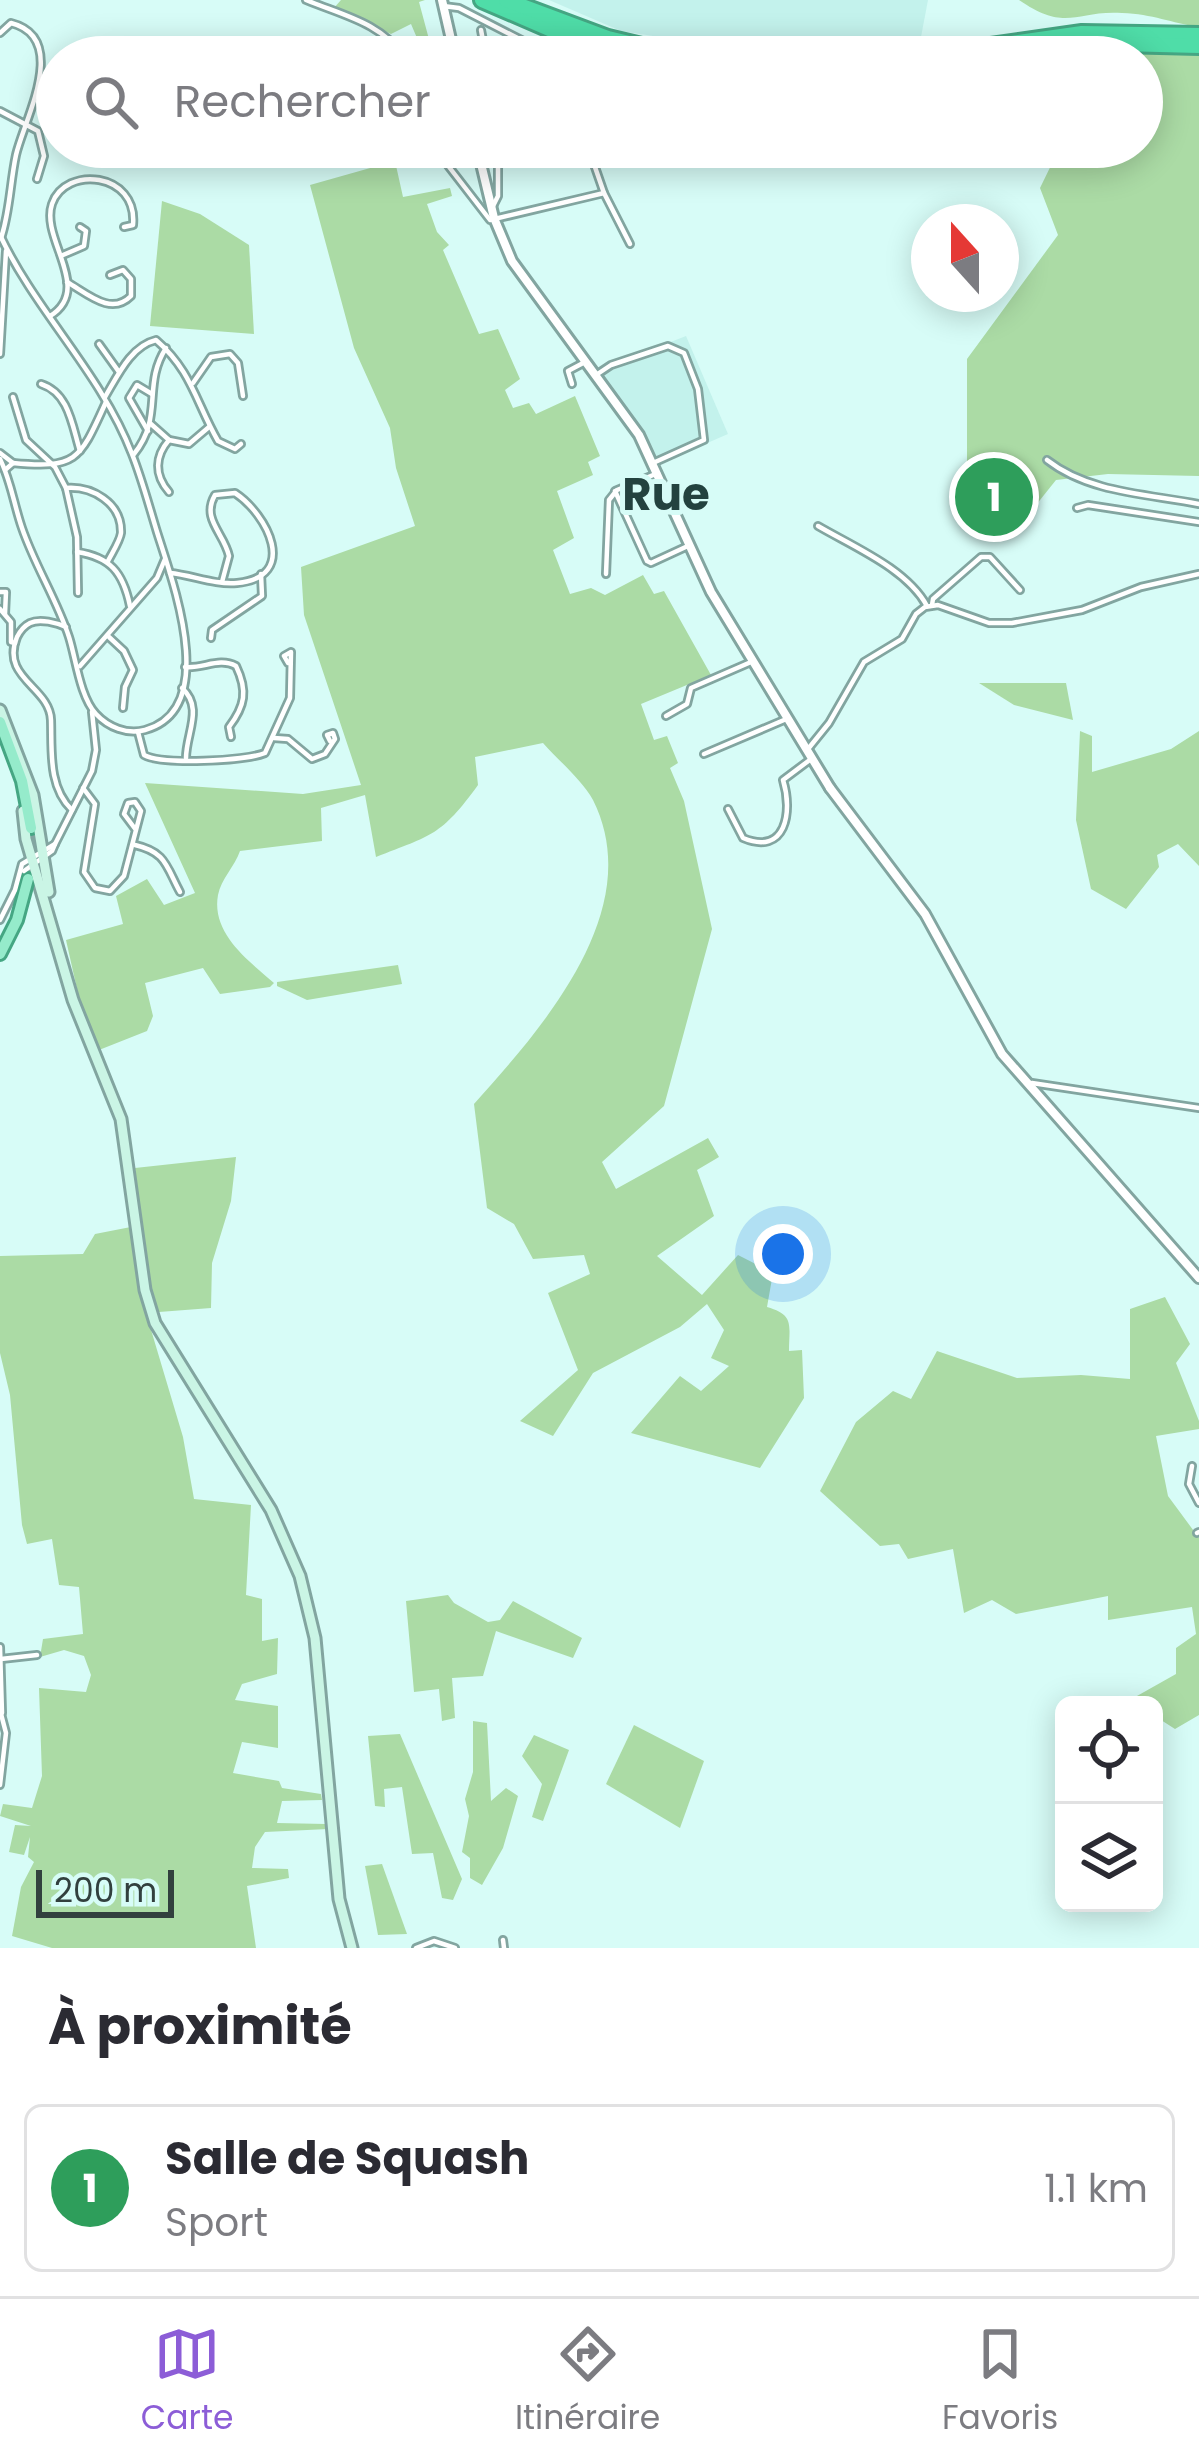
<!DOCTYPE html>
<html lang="fr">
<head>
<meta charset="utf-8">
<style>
  body { margin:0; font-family:Poppins,sans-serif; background:#f2f2f3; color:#2b2b33 }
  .controls { position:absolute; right:36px; bottom:36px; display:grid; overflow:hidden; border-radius:18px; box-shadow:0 6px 30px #0003 }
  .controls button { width:108px; height:108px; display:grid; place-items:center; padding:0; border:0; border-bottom:3px solid #e1e1e2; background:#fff; color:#2b2b33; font:60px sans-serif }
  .compass { position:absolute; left:911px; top:204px; width:108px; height:108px; border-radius:50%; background:#fff; box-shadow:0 6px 30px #0003; rotate:339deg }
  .scale { position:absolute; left:36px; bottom:30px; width:138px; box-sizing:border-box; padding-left:12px; border:6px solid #32403e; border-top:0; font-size:33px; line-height:42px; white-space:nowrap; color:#32403e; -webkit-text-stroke:9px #d7fcf7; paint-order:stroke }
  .you { position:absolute; left:783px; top:1254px; width:42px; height:42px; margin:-30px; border:9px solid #fff; border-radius:50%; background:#1a73e8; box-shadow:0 0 0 18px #1a73e833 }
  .badge { display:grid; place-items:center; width:78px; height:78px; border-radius:50%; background:#8c5dd7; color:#fff; font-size:39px; font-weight:700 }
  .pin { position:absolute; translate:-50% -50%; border:6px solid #fff; box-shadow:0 3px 12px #0006 }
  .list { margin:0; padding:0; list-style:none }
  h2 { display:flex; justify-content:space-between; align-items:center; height:156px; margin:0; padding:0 48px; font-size:51px }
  h2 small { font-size:39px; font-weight:400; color:#7c7c81 }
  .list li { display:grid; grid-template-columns:78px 1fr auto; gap:36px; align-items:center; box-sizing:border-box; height:168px; margin:0 24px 24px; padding:0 24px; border:3px solid #e1e1e2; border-radius:18px }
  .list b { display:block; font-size:45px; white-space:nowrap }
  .list p { margin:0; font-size:39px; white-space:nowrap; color:#7c7c81 }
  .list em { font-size:39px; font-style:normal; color:#7c7c81 }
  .icon { flex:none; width:66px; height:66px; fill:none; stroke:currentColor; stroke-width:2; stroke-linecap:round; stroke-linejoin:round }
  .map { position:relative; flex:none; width:1199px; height:1948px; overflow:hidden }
  .search { position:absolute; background:#fff; box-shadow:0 6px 30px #0003; left:36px; right:36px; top:36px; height:132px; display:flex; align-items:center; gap:30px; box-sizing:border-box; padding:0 42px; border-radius:66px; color:#7c7c81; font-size:45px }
  .sheet { height:348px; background:#fff }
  nav { display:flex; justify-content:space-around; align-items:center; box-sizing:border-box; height:168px; border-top:3px solid #e1e1e2; background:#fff; font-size:33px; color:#7c7c81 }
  nav a { display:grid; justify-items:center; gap:6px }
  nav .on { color:#8c5dd7 }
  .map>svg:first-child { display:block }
</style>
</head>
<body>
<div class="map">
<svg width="1199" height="1948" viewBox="0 0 1199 1948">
  <rect width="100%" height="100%" fill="#d7fcf7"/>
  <!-- built -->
  <g fill="#c3f2ec">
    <path d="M549 0H928L921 37 798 51 755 52 621 31Z"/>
    <path d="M686 336 728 434 659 464 643 432 596 371Z"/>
  </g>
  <!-- green -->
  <g fill="#abdba5">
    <path d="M341 0H425L419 2 430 43 420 45 411 24 391 34 334 8Z"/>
    <path d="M1019 0H1199V27C1171 23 1153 14 1122 13 1075 10 1067 33 1019 0Z"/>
    <path d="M1097 51H1168L1199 56V476L1108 474 1056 480 1024 520 989 536 967 481V359L1058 235 1040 188 1060 147H1142V57H1096Z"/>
    <path d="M395 161 403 197 450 188 452 196 427 204 437 232 449 245 443 250 479 334 498 329 520 379 505 390 513 408 529 403 536 414 575 396 600 456 588 462 593 475 557 491 574 538 553 550 570 594 591 588 605 595 643 575 654 594 664 591 711 675 641 704 654 740 667 736 678 763 670 768 684 801 712 929 664 1106 602 1162 616 1189 708 1138 719 1157 697 1170 714 1216 657 1256 702 1295 738 1255 773 1273 767 1307C795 1315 789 1325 789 1351L802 1350 804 1398 760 1468 631 1433 680 1376 701 1391 729 1366 711 1358 724 1330 707 1304 680 1327 593 1373 553 1436 520 1421 578 1370 548 1293 590 1274 584 1255 533 1259 514 1224 487 1208 474 1104C542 1028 648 910 593 800 582 780 559 761 543 743L475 757 478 785C441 836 432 835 376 857L365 795 321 808 322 841 240 851C235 866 221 879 218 895 211 934 249 961 274 983L270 987 220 994 203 968 145 983 153 1016 147 1031 99 1050 79 998 66 940 123 924 116 896 147 879 164 905 195 893 145 783 303 794 361 785 304 615 301 567 415 526 396 468 390 428 354 348 310 185Z"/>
    <path d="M162 201 200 214 249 245 254 334 150 326Z"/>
    <path d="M979 683H1066L1073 720 1014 705Z"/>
    <path d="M1080 731 1092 736V772L1171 749 1199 731V866L1178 844 1157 855 1159 867 1126 909 1091 889 1076 820Z"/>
    <path d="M398 965 402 984 307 1000 277 986V982Z"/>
    <path d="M236 1157 231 1201 212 1263 211 1308 146 1313 183 1437 194 1499 251 1505 246 1595 262 1599V1641L278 1638 277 1674 242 1684 235 1700 278 1706V1748L242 1742 233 1773 279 1781 282 1788 321 1794 322 1800 282 1801 277 1823 326 1824 328 1829 265 1832 255 1847 252 1868 288 1869 289 1878 247 1886 256 1948H52L12 1936 21 1887 34 1862 28 1857 30 1837 24 1855 9 1852 15 1825 31 1826 0 1816 3 1804 32 1808 42 1776 39 1688 86 1692 91 1675 84 1656 64 1650 40 1657 43 1639 83 1634 79 1587 59 1585 52 1539 27 1544 22 1525 10 1395 0 1353V1256L83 1254 95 1234 141 1225 135 1168Z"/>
    <path d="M1165 1297 1190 1344 1176 1363 1199 1421V1429L1156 1436 1168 1496 1199 1538V1715L1175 1729 1161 1720 1154 1726V1705H1121L1176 1674V1648L1196 1634 1192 1607 1108 1620V1596L1016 1614 992 1600 964 1613 953 1549 908 1559 899 1544 880 1546 820 1491 856 1422 893 1391 911 1399 937 1351 1017 1378 1081 1375 1130 1379V1309Z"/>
    <path d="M448 1595 454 1603 488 1622 500 1620 513 1601 582 1638 573 1658 496 1631 483 1676 452 1678 455 1718 442 1721 439 1689 414 1692 406 1601Z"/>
    <path d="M473 1721 487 1723 491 1801 506 1788 518 1796 503 1848 482 1885 470 1878V1858L462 1852 469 1816 465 1799 473 1772Z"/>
    <path d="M634 1725 704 1761 680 1828 606 1784Z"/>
    <path d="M400 1734 462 1879 453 1900 442 1898 433 1853 412 1854 402 1787 384 1789 385 1807 375 1806 368 1736Z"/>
    <path d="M534 1735 569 1750 543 1821 532 1817 542 1784 522 1756Z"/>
    <path d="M382 1864 407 1934 378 1935 365 1866Z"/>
  </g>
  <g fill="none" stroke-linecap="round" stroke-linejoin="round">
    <!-- minor casing -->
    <g stroke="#82a5a0" stroke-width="10">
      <g id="minor">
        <path d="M306 0C342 15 382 23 404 57"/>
        <path d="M443 6 459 8 537 48 571 57"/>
        <path d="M481 30 486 57"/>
        <path d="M0 33 11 23C71 38 23 122 16 155 10 183 10 212 1 238"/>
        <path d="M0 111 38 131 44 156 37 179"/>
        <path d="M438 147 446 163 490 220 604 193"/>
        <path d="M588 147 604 193 630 244"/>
        <path d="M491 210 498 196V147"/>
        <path d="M0 235C36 312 101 373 132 454 142 479 149 506 157 532 172 580 221 709 145 730 127 735 108 727 96 714 80 697 76 659 69 637 57 600 35 566 22 528 14 505 11 481 0 459"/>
        <path d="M63 255 84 246 86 231 80 227"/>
        <path d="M67 282C88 294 111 316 131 296V279L123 270 110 275"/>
        <path d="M50 316C94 289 40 239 52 204 65 165 138 172 133 225L124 227"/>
        <path d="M99 344 119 372"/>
        <path d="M0 354 6 251"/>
        <path d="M596 375 611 365 668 346 684 353 698 389 704 440 653 463"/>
        <path d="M193 383 211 357 230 354 238 363 243 396"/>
        <path d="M41 384C69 393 72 425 80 451"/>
        <path d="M572 384 568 371 585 362"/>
        <path d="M13 397 26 440 55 467 66 488 77 537 78 593"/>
        <path d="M105 397C118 375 131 346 156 340 192 371 196 403 218 441L235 449 241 444"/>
        <path d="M151 424 169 440 189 444 209 427"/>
        <path d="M148 431 129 398 137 385 152 394"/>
        <path d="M169 440C155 456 154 475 169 492"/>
        <path d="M0 453 13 463"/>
        <path d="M134 454C164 417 142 385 166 348"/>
        <path d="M1047 460C1089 493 1148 494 1199 504"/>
        <path d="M5 470 13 463C78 469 80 459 106 402"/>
        <path d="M66 488C91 486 122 502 121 533 120 541 112 553 108 561"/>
        <path d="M615 491 647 561 651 563 690 545"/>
        <path d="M1077 508 1088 505 1199 522"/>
        <path d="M818 526C854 547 907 569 927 606"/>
        <path d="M77 552C110 557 123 572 130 606"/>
        <path d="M170 573C192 575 214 585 237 583 300 577 267 514 235 493L215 495C201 519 224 533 229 556L222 582"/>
        <path d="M606 574 609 500 617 490 658 473"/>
        <path d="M0 592H6L5 614"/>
        <path d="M932 605 933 599 981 557H990L1020 590"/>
        <path d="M0 609 11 622V642L15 643"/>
        <path d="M66 627C57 623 40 618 30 623 24 626 20 631 17 637 0 678 50 687 51 720 52 751 48 787 72 810"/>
        <path d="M109 637 124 651 133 670 125 687 123 708"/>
        <path d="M211 638 212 630 262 596 261 574"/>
        <path d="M80 666 157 578 165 559"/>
        <path d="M185 667C203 669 219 657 236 666 248 691 245 706 229 727L231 737"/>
        <path d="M182 688C204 708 186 733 186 758"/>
        <path d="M666 716 687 704 691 688 751 662"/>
        <path d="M138 732 144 755C162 765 245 761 265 753L290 698 291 652 284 656 288 663"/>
        <path d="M274 738 288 739 312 759 325 754 335 739 333 733 327 735 330 741"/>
        <path d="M808 749 829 723 864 662 902 639 916 614 925 607 938 605 989 623H1012L1082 610 1141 587 1199 574"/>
        <path d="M704 754 784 720"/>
        <path d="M83 788 95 804 84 872 95 888 110 891 124 876 141 811 135 802 128 803 124 814 136 830"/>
        <path d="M728 809 743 838C786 856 793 812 783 780L811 759"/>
        <path d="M135 845C166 852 166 866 180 892"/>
        <path d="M24 871 52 851 55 844"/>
        <path d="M0 920 15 890 22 864 55 844 92 771 96 750 92 712"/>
        <path d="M1032 1083 1199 1108"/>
        <path d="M1192 1466 1189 1484 1199 1503"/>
        <path d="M1197 1533 1199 1532"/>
        <path d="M0 1647 2 1713"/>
        <path d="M1 1659 37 1655"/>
        <path d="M0 1710 6 1733 0 1785"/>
        <path d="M503 1940 504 1948"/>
        <path d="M416 1948 434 1941 455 1948"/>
      </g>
    </g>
    <!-- tertiary casing -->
    <g stroke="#82a5a0" stroke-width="14">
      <g id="tertiary">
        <path d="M442 0 455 57"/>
        <path d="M477 147 494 218 512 261 639 435 711 592 830 788"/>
        <path d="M830 788 925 914 1002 1054 1199 1278"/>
      </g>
    </g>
    <!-- secondary casing -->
    <g stroke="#82a5a0" stroke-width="15">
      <g id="secondary">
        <path d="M0 710 33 795 49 892"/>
        <path d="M23 811 26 839 73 1000 121 1119 145 1290 155 1323 271 1510 300 1576 315 1638 339 1899 352 1948"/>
      </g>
    </g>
    <!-- primary casing -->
    <g stroke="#45a683" stroke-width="16">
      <g id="primary">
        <path d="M0 722 22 781 31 828"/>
        <path d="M0 954 17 920 28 879"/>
      </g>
    </g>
    <!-- motorway casing -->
    <g stroke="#45a683" stroke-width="20">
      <g id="motorway">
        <path d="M482 0 561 34 635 57"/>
        <path d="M506 0 608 38 688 57"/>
        <path d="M913 57 1082 33 1199 35"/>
        <path d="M975 57 1081 43 1199 46"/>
      </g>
    </g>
    <!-- minor -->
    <use href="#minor" stroke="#fff" stroke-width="4.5"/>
    <!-- tertiary -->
    <use href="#tertiary" stroke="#fff" stroke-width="8"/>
    <!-- secondary -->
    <use href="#secondary" stroke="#caf5e5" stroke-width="9"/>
    <!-- primary -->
    <use href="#primary" stroke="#95ebcb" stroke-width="10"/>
    <!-- motorway -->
    <use href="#motorway" stroke="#4fdda8" stroke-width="14"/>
  </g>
  <g text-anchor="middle" stroke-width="10" stroke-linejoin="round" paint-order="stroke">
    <!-- quarter labels -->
    <g font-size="45" font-weight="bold" fill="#23423f" stroke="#d7fcf7">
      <text x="666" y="510">Rue</text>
    </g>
  </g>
</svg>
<div class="controls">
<button><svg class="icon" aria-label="locate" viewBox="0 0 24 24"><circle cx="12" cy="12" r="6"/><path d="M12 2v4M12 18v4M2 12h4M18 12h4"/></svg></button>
<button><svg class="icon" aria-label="layers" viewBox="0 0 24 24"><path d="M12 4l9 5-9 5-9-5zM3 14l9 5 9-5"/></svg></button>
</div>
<svg class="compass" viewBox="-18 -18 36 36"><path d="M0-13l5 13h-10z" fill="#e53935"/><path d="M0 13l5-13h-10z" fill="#7c7c81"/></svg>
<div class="scale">200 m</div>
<div class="you"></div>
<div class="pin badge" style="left:994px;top:497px;background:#2e9e5b">1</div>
<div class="search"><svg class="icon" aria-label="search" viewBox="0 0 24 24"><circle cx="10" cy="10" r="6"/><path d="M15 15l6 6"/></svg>Rechercher</div>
</div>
<section class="sheet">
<h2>À proximité<small></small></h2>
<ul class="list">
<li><span class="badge" style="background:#2e9e5b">1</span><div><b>Salle de Squash</b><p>Sport</p></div><em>1.1 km</em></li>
</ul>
</section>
<nav>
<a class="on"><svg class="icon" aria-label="map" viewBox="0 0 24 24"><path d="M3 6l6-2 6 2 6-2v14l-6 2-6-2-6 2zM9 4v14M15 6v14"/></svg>Carte</a>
<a><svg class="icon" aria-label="directions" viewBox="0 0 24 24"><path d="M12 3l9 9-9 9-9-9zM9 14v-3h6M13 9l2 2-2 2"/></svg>Itinéraire</a>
<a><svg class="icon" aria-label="saved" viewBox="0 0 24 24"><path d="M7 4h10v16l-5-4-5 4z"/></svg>Favoris</a>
</nav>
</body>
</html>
